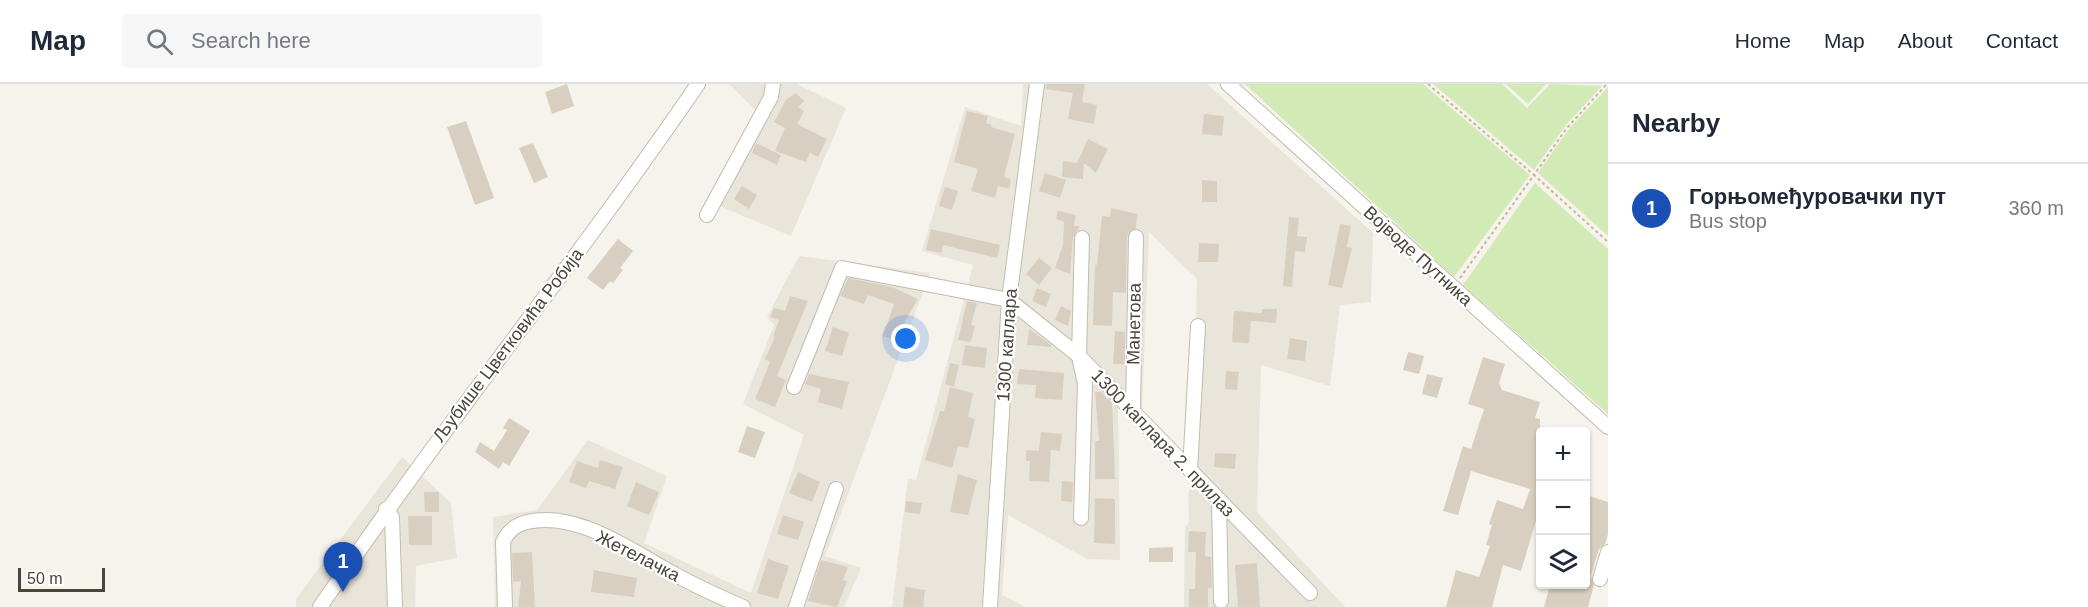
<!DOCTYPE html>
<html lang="en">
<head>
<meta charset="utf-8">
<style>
  body { margin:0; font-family:Helvetica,sans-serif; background:#f6f6f7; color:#1f2937 }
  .controls { position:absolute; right:18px; bottom:18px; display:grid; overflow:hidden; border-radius:6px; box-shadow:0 2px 4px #0004 }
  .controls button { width:54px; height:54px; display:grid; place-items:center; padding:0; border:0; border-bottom:2px solid #e0e1e3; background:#fff; color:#1f2937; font:30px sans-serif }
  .scale { position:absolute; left:18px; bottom:15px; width:87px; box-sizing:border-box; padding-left:6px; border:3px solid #4b4439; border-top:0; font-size:16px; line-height:21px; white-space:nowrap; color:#4b4439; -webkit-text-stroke:4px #fff; paint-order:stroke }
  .you { position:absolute; left:906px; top:255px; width:21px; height:21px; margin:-15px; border:4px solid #fff; border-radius:50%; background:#1a73e8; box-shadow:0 0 0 9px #1a73e833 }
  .badge { display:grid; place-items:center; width:39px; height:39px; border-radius:50%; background:#fc3f1d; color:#fff; font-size:20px; font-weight:700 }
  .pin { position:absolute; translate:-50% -50px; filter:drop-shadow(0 2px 3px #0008) }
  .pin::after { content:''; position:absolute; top:32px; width:21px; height:18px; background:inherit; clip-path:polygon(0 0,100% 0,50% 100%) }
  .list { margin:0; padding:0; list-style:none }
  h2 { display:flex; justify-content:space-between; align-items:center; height:78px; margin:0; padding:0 24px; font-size:26px }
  h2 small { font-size:20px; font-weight:400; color:#747a83 }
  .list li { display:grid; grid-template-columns:39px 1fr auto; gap:18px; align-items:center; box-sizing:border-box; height:90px; padding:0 24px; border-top:2px solid #e0e1e3 }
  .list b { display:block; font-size:22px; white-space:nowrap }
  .list p { margin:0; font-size:20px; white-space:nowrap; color:#747a83 }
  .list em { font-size:20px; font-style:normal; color:#747a83 }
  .icon { flex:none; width:33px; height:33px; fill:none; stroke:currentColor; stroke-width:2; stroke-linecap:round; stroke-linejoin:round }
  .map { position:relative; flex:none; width:1608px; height:523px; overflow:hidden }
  header { display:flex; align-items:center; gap:36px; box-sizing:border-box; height:84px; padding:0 30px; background:#fff; border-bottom:2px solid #e0e1e3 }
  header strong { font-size:28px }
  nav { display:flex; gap:33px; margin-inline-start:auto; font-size:21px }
  .search { width:420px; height:54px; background:#f6f6f7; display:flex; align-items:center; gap:15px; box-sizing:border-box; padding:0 21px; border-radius:6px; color:#747a83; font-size:22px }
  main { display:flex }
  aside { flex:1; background:#fff }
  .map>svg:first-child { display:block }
</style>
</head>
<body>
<header>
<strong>Map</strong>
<div class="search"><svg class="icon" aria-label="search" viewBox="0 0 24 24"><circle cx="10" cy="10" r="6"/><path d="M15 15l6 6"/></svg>Search here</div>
<nav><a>Home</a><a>Map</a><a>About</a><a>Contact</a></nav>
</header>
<main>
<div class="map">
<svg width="1608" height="523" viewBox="0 0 1608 523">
  <rect width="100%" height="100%" fill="#f6f3ec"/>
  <!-- residential -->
  <g fill="#eae5da">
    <path d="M729 0H797L846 24 791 152 717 121 761 32Z"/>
    <path d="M1023 0H1207L1373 149 1371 218 1340 221 1330 302 1261 281 1257 428 1345 523H1184L1185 444 1189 438 1188 410 1191 401 1197 195 1149 148 1142 326 1118 317 1120 476 1087 475 1008 431 1002 511 1025 523H892L908 395 916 396 973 181 922 167 965 23 1021 42Z"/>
    <path d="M799 172 930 189 825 472 861 484 844 523H495L493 433 537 426 588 356 667 392 644 459 751 509 804 351 743 320 774 241 767 233Z"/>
    <path d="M402 373 451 419 457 474 416 482 415 523H296V515Z"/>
  </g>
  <!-- green -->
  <g fill="#d2eab5">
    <path d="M1245 0H1423L1530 91 1454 193Z"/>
    <path d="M1433 0H1502L1527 24 1550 0 1602 2 1565 42 1534 86Z"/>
    <path d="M1506 0H1546L1528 20Z"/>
    <path d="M1608 3V152L1538 89 1568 46Z"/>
    <path d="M1535 99 1608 165V330L1463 201Z"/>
  </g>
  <!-- building -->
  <g fill="#d8cfc1">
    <path d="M567 0 574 22 552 30 545 8Z"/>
    <path d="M1047 0H1085L1082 18 1097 21 1094 40 1068 35 1073 9 1046 5Z"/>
    <path d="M796 9 804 17 798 23 804 27 797 40 827 55 818 73 810 69 806 78 775 67 785 44 774 38 786 16Z"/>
    <path d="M967 27 988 32 986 39 992 41 991 43 1015 50 1004 93 1011 95 1009 105 998 102 995 114 971 107 978 85 954 78Z"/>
    <path d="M1204 30 1224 32 1222 52 1202 50Z"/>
    <path d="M466 37 494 114 475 121 447 43Z"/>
    <path d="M1088 55 1108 65 1096 89 1084 79 1083 95 1062 93 1063 77 1077 79Z"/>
    <path d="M533 59 548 93 534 99 519 64Z"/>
    <path d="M756 59 781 71 777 81 752 69Z"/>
    <path d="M1045 89 1066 96 1060 114 1039 107Z"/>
    <path d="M1202 96 1217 97V118H1202Z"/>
    <path d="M742 102 757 111 749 125 734 115Z"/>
    <path d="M945 103 958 107 952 126 939 122Z"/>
    <path d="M1111 124 1137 130 1136 144 1129 148 1127 153 1126 209 1113 208 1112 242 1093 241 1095 180 1097 181 1102 132 1110 133Z"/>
    <path d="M1058 127 1076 131 1074 142H1080L1073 153 1070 190 1055 184 1063 161 1064 138 1056 135Z"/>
    <path d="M1289 133 1299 134 1297 152 1307 153 1305 168 1295 167 1292 203 1283 202Z"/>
    <path d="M1340 140 1351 142 1347 163 1352 164 1342 204 1328 201Z"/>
    <path d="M931 145 1000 161 997 174 943 161 941 169 926 166Z"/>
    <path d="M618 155 633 167 620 184 623 186 613 199 610 197 603 206 587 194Z"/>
    <path d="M1199 159 1219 160 1218 178H1198Z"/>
    <path d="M1039 174 1052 184 1039 201 1026 190Z"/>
    <path d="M848 194 892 203 918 215 905 237 899 257 883 252 894 220 868 211 864 220 840 212Z"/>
    <path d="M1037 204 1051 210 1046 223 1032 217Z"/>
    <path d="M790 212 808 217 777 292 786 296 775 323 755 315 770 278 765 275 775 253 773 252 779 236 770 233 774 224 785 227Z"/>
    <path d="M967 217 977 219 971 241 975 242 971 258 958 256Z"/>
    <path d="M1061 222 1071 227 1068 242 1055 236Z"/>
    <path d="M1262 225H1277L1276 239 1251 237 1249 259 1232 258 1234 227 1262 229Z"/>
    <path d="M833 243 849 249 842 272 825 267Z"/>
    <path d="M1029 245 1051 261V263L1027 261Z"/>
    <path d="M1115 247 1125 248V280H1113Z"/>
    <path d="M1290 254 1307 257 1305 277 1287 275Z"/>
    <path d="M965 261 987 264 985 284 962 281Z"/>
    <path d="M1408 268 1424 272 1419 290 1403 286Z"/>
    <path d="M1483 273 1505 280 1499 299 1502 306 1540 318 1535 334 1540 335V423L1521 487 1503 481 1492 523H1446L1456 486 1479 493 1490 462 1486 461 1492 441 1489 440 1497 416 1523 425 1530 405 1471 387 1458 431 1443 427 1463 362 1471 365 1484 325 1468 320Z"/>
    <path d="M950 279 959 281 954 303 945 300Z"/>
    <path d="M1019 285 1064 289 1062 316 1035 314 1036 301 1017 300Z"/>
    <path d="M1226 287 1239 288 1237 306 1225 305Z"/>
    <path d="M809 290 849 298 842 325 818 318 821 305 805 300Z"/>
    <path d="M1427 290 1443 294 1437 314 1422 310Z"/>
    <path d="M950 303 973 309 968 333 975 335 968 364 958 362 952 384 925 376 940 327H944Z"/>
    <path d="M1095 308H1101L1112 319 1115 395H1095V357H1099Z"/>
    <path d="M509 334 530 347 509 382 503 378 499 385 475 368 480 358 494 367 507 346 503 344Z"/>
    <path d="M747 342 765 348 755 374 738 368Z"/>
    <path d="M1041 348 1062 350 1060 367 1051 366 1049 398 1029 397 1030 377H1026V366L1039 367Z"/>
    <path d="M1215 369 1236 370 1235 385 1214 383Z"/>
    <path d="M600 376 623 383 615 405 589 397 586 404 569 398 577 377 598 384Z"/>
    <path d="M798 388 820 398 812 418 789 409Z"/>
    <path d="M958 390 977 396 968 431 950 428Z"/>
    <path d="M1062 397 1073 398 1072 418 1061 417Z"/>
    <path d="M636 398 659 408 649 431 627 422Z"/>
    <path d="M424 408H439V428H425Z"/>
    <path d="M1586 411 1608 418V450L1605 460 1599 465 1591 492 1594 501 1588 523H1544L1550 501H1586Z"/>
    <path d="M1095 414 1115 415V460L1094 459Z"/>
    <path d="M906 417 922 419 920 430 905 428Z"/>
    <path d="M783 431 804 438 798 456 777 450Z"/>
    <path d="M408 432H432V461H409Z"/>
    <path d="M1189 447 1206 448 1205 472 1211 473 1212 504H1208V523H1189V505H1195L1196 468H1188Z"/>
    <path d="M1173 463V478H1149V464Z"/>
    <path d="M532 468 535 523H518L521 497 513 498 512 469Z"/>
    <path d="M768 475 789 482 778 515 757 509Z"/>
    <path d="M821 476 848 483 843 496 847 497 837 523 808 517Z"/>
    <path d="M1257 479 1260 523H1238L1235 481Z"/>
    <path d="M594 486 637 494 634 513 591 508Z"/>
    <path d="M905 503 925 506 923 523H903Z"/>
  </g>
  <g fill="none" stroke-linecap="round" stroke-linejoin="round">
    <!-- minor casing -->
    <g stroke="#c2bbae" stroke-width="16">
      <g id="minor">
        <path d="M1228 0 1608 343"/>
        <path d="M707 131 771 13 773 0"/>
        <path d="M794 303 842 184 1009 216 1079 272 1310 509"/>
        <path d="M1133 327 1136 153"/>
        <path d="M1190 386 1198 242"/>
        <path d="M1219 416 1221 517"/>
        <path d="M386 425 392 433 395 523"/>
        <path d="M1081 434 1085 300 1079 272 1082 154"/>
        <path d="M1600 495 1608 468"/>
        <path d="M320 523C441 345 577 177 698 0"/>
        <path d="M505 523 503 458C508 447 515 441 527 438 578 426 633 468 676 491 698 503 720 513 743 523"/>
        <path d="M796 523 836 405"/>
        <path d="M990 523 1009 216 1037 0"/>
      </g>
    </g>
    <!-- path -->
    <g stroke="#c4b79f" stroke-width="2" stroke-dasharray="3 3" stroke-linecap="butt">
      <path d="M1428 0 1534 91 1566 45 1607 0"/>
      <path d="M1460 194 1534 91 1608 158"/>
    </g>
    <!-- minor -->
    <use href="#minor" stroke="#fff" stroke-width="14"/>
  </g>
  <g text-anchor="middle" stroke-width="4.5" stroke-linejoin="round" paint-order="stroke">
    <!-- street labels -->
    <g font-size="18" fill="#4b4439" stroke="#fff">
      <text transform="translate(1418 172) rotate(42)" y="6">Војводе Путника</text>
      <text transform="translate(1134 240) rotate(-89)" y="6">Манетова</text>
      <text transform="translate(508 261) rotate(-53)" y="6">Љубише Цветковића Робија</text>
      <text transform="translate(1007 261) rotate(-86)" y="6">1300 каплара</text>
      <text transform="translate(1163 359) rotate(46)" y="6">1300 каплара 2. прилаз</text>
      <text transform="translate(638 472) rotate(27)" y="6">Жетелачка</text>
    </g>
  </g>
</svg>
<div class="controls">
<button>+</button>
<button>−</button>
<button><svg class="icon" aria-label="layers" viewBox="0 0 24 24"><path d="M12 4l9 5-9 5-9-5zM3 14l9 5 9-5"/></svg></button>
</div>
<div class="scale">50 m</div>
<div class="you"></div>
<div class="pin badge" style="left:343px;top:508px;background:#1a4fb4">1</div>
</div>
<aside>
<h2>Nearby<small></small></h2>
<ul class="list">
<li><span class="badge" style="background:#1a4fb4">1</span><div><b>Горњомеђуровачки пут</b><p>Bus stop</p></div><em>360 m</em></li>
</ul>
</aside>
</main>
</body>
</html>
